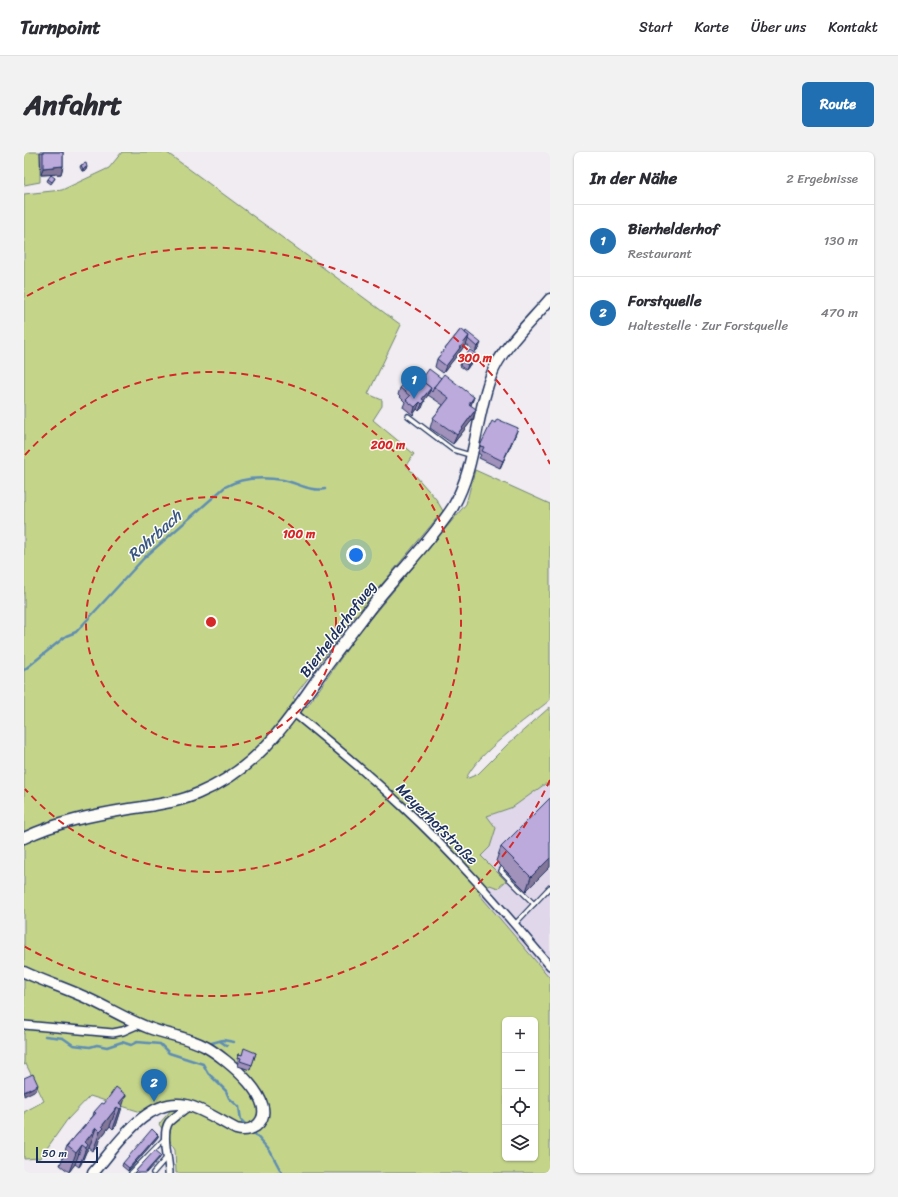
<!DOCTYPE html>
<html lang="de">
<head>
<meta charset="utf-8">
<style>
  body { margin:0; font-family:Sriracha,sans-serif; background:#f2f2f3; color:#2b2b33 }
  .controls { position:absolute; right:12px; bottom:12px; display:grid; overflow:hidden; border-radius:6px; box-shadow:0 1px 3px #0004 }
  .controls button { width:36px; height:36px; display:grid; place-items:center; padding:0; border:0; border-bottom:1px solid #e1e1e2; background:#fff; color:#2b2b33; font:20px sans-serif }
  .scale { position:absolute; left:12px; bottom:10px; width:62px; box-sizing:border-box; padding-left:4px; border:2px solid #1b2f5e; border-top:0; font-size:11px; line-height:14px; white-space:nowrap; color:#1b2f5e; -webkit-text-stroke:3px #fdfcf7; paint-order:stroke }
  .you { position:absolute; left:332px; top:403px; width:14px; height:14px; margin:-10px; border:3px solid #fff; border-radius:50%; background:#1a73e8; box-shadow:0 0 0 6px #1a73e833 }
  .badge { display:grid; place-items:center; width:26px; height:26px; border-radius:50%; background:#1f6fb2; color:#fff; font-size:13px; font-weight:700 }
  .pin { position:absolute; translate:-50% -33px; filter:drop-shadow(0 1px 2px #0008) }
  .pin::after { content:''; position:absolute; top:21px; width:14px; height:12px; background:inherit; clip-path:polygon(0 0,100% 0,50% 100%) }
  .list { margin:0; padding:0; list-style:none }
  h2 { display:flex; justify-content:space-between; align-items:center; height:52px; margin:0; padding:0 16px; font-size:17px }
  h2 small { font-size:13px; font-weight:400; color:#7c7c81 }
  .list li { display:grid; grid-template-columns:26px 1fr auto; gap:12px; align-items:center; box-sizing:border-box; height:72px; padding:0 16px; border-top:1px solid #e1e1e2 }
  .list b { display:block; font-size:15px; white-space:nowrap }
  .list p { margin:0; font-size:13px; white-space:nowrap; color:#7c7c81 }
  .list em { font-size:13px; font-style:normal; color:#7c7c81 }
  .icon { flex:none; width:22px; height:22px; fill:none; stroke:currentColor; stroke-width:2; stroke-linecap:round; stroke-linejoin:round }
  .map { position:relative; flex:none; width:526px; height:1021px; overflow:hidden; border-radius:6px }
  header { display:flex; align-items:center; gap:24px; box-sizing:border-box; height:56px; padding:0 20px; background:#fff; border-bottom:1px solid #e1e1e2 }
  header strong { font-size:19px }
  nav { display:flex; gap:22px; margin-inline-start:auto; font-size:14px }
  .intro { display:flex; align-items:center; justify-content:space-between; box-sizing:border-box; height:96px; padding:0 24px }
  h1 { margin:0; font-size:28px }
  .button { padding:10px 18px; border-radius:6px; background:#1f6fb2; color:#fff; font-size:14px; font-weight:700 }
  main { display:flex; gap:24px; padding:0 24px }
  aside { flex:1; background:#fff; border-radius:6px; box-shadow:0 1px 3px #0004 }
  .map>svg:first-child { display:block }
</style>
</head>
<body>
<header>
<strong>Turnpoint</strong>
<nav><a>Start</a><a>Karte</a><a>Über uns</a><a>Kontakt</a></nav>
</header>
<div class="intro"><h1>Anfahrt</h1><a class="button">Route</a></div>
<main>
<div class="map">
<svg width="526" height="1021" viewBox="0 0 526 1021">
  <rect width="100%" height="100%" fill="#f0ecf1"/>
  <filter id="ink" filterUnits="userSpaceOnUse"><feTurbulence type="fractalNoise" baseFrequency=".025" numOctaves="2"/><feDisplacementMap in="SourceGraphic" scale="8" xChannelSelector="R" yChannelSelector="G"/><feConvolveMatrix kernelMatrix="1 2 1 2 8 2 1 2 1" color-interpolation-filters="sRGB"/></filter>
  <g filter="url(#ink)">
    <!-- built -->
    <path fill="#e0d8ea" d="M521 631 526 633V826L455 742 466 733 457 704 466 695 463 664 489 655Z"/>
    <!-- green -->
    <g fill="#c4d58a" stroke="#708274" fill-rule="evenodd">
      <path d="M0 0H16V30L0 33Z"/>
      <path d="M98 0H142L377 173 344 242 358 248V254L349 268 390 302 382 313 412 347 419 359 328 468 269 546 283 555 335 480 442 352 451 318 526 352V548C504 566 452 602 442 627L454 622 483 593 526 555V633L521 632 489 655 463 664 472 676 466 695 457 704 482 729 474 736 466 733 455 742 526 826V1021H152L151 997 135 972 147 958 117 960 66 944 43 968 16 1006 0 1007V960L20 949 2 912 0 913V880L4 876 0 870V42L38 38 85 16ZM481 868H511V1006H481Z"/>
    </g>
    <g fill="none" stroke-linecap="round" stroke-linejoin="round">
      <!-- stream -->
      <g stroke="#5e8db3" stroke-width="2.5">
        <path d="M0 518 42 484 52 480 120 406 201 335C218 325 240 325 259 328 274 331 286 340 301 337"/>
        <path d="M21 884 39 886 49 893 66 895 73 893 83 895 98 890 107 893 113 890 136 892 145 901 179 912 184 921 202 939 205 946 215 955 217 968 223 974"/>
        <path d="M196 889 203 894"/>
        <path d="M184 892 199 888 210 890"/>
        <path d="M230 981 246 999 258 1021"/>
      </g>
      <!-- lane casing -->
      <g stroke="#1b2f5e" stroke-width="6">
        <g id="lane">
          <path d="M384 264 429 298 446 303"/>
          <path d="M479 716 477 719 510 752"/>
          <path d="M491 772 526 735"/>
          <path d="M107 1021 141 986"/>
          <path d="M129 1021 143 1005"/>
        </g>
      </g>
      <!-- street casing -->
      <g stroke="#1b2f5e" stroke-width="10">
        <g id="street">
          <path d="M270 561C307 591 343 621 378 654 431 703 479 758 526 814"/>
          <path d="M0 873 89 881 99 879 115 872"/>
          <path d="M145 1021C145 1008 137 981 145 970 151 964 159 959 165 954"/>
        </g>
      </g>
      <!-- secondary casing -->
      <g stroke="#1b2f5e" stroke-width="13">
        <g id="secondary">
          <path d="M0 686C33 670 69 663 105 657 129 653 153 651 175 641 234 616 261 573 296 523 312 501 329 479 345 458 372 423 405 392 429 355 452 315 451 266 467 224 477 196 507 170 526 147"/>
          <path d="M0 820C19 829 38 835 56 843 80 853 101 867 125 876 144 883 164 885 182 895 200 905 260 952 232 974 226 978 219 979 212 977 196 969 180 957 162 953 123 944 92 995 69 1021"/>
        </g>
      </g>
      <!-- lane -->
      <use href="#lane" stroke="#fdfcf7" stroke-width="3.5"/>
      <!-- street -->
      <use href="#street" stroke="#fdfcf7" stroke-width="7"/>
      <!-- secondary -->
      <use href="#secondary" stroke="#fdfcf7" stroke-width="10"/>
    </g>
    <!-- wall -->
    <g fill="#a192bc" stroke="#1b2f5e">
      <path d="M16 0H39V14L37 22 17 23Z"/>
      <path d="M57 13 62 18 58 19 56 15Z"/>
      <path d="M31 26 30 28 27 32 23 29 24 27Z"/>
      <path d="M437 177 455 196 451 200 442 192 419 221 411 215 413 207Z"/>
      <path d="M452 202 450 207 442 218 436 214 437 209Z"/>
      <path d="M417 226 450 245 447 253 449 267 429 292 406 276 409 266 419 253 404 243 400 248 398 256 395 259 393 257 389 263 379 255 381 250 374 243 376 236 393 235 396 230Z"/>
      <path d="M491 284 476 316 455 306 457 303 454 301 456 294Z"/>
      <path d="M477 695 526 715 502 739 472 709Z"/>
      <path d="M232 901 226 918 214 914 215 910H213L215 902 218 903Z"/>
      <path d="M80 952 98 954 92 974 89 977 86 974 75 988 73 995 69 999 65 996 62 1000 57 1012 55 1015 51 1012 45 1020 36 1013 43 994 69 964 70 960Z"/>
      <path d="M134 983V985L104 1019 98 1014 99 1011Z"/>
    </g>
    <!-- shaded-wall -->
    <g fill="#837799" stroke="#1b2f5e">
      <path d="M39 14 37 22 17 23 19 16Z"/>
      <path d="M63 15 62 18 58 19 59 17Z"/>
      <path d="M445 184 443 191 419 221 422 214Z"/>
      <path d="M457 191 455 196 451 200 453 195Z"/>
      <path d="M452 202 450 207 442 218 444 213Z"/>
      <path d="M407 236 404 243 398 252V247Z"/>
      <path d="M450 245 446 255 445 252Z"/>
      <path d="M401 249 398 256 395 259 398 252Z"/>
      <path d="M396 250 393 257 389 263 391 255Z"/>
      <path d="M452 257 449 267 429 292 433 283Z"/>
      <path d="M494 276 491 284 476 316 479 309Z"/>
      <path d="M526 706V715L502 739 507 725Z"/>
      <path d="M14 933 12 938 0 944V940Z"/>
      <path d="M102 943 92 974 89 977 96 957 95 951Z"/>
      <path d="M93 955 86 974 75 988 73 995 69 999 76 980 78 974Z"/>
      <path d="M72 976 65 996 62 1000 57 1012 55 1015 62 996 61 990Z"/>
      <path d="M134 983V985L104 1019 105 1016Z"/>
      <path d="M58 993 51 1012 45 1020 52 1001Z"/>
      <path d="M137 1003 136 1006 122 1021H121Z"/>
    </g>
    <!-- building -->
    <g fill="#bbaadb" stroke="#1b2f5e">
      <path d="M19 0H39V14L19 16Z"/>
      <path d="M62 11 63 15 59 17 57 13Z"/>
      <path d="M27 23 31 26 28 30 24 27Z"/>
      <path d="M437 177 445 184 422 214 413 207Z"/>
      <path d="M442 179 457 191 453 195 444 187 445 184 441 181Z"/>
      <path d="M446 198 452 202 444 213 437 209Z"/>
      <path d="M405 217 417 226 410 235 408 240 406 238 407 236 398 229 397 231 396 230Z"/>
      <path d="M420 222 450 245 445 252 452 257 433 283 409 266 425 246 410 235Z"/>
      <path d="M384 227 393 235 398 229 407 236 398 247 401 249 398 252 396 250 391 255 382 248 386 244 376 236Z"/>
      <path d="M473 267 494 276 479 309 458 299 460 295 456 294 468 269 471 271Z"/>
      <path d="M526 646V706L507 725 477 695Z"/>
      <path d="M220 896 232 901 228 913 216 909 217 906 214 905 215 902 218 903Z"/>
      <path d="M9 922 14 933 0 940V926Z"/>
      <path d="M92 935 102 943 95 951 99 954 96 957 93 955 78 974 80 976 76 980 72 976 61 990 64 993 62 996 58 993 52 1001 43 994 72 961 70 960 78 951 80 952Z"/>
      <path d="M128 977 134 983 105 1016 99 1011Z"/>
      <path d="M131 998 137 1003 121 1021H110Z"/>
    </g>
  </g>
  <!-- distance rings -->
  <g fill="none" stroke="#d62828" stroke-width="2" stroke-dasharray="7 5">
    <circle cx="187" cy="470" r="125"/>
    <path d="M1 303A250 250 0 1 1 1 637"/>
    <path d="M526 628A374 374 0 0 1 0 794M3 144A374 374 0 0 1 526 312"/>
  </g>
  <g text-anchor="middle" stroke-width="3" stroke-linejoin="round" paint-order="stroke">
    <!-- street labels -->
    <g font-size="15" fill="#1b2f5e" stroke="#fdfcf7">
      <text transform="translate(314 477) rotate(-53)" y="5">Bierhelderhofweg</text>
      <text transform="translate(413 672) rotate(45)" y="5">Meyerhofstraße</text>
    </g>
    <!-- water labels -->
    <g font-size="16" font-style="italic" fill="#375681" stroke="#fdfcf7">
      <text transform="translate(130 383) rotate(-42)" y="6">Rohrbach</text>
    </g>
  </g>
  <circle cx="187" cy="470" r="6" fill="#d62828" stroke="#fdfcf7" stroke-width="2"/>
  <g font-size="12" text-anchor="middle" font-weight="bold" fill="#d62828" stroke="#fdfcf7" stroke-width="3" stroke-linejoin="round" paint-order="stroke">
    <text x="451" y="210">300 m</text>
    <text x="364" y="297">200 m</text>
    <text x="275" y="386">100 m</text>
  </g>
</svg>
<div class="controls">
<button>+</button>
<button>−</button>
<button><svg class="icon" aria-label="locate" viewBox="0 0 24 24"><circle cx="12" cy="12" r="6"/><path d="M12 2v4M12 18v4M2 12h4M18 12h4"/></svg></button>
<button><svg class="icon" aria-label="layers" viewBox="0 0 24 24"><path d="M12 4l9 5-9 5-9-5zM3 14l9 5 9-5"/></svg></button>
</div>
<div class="scale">50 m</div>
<div class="you"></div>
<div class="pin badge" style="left:390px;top:247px">1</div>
<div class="pin badge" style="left:130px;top:950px">2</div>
</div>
<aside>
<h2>In der Nähe<small>2 Ergebnisse</small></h2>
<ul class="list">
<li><span class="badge">1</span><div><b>Bierhelderhof</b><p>Restaurant</p></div><em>130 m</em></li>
<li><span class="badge">2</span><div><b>Forstquelle</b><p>Haltestelle · Zur Forstquelle</p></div><em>470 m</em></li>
</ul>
</aside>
</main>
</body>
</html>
